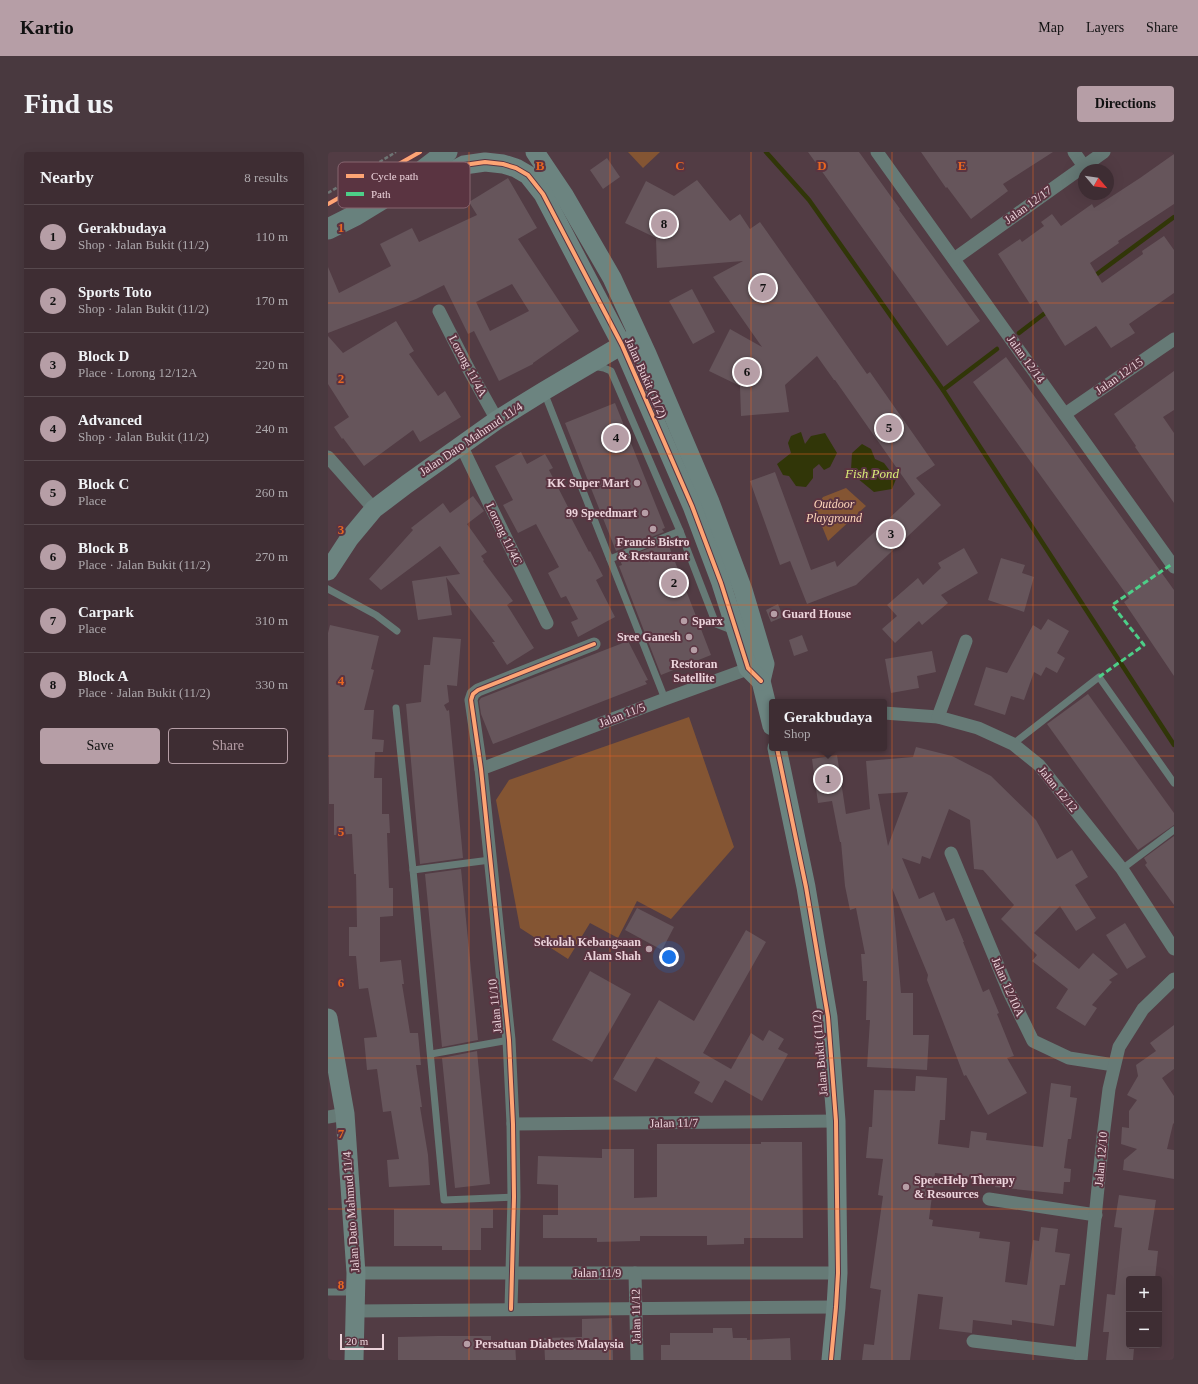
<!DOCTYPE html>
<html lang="en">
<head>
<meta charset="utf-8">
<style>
  body { margin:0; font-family:"Times New Roman",serif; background:#49393f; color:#f1f3f6 }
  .controls { position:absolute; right:12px; bottom:12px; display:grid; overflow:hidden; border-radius:4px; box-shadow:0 4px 16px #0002 }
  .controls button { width:36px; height:36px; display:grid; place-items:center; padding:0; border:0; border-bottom:1px solid #57494e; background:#3e2d33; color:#f1f3f6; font:20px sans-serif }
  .compass { position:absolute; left:750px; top:12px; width:36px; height:36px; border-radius:50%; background:#3e2d33; box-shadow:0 4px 16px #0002; rotate:119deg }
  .scale { position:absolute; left:12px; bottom:10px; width:44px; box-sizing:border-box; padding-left:4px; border:2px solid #ecd3db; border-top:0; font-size:11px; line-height:14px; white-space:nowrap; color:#ecd3db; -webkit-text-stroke:3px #5a3441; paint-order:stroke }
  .you { position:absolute; left:341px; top:805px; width:14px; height:14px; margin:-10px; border:3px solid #fff; border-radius:50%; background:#1a73e8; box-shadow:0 0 0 6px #1a73e833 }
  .badge { display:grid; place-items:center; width:26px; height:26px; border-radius:50%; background:#b69ea6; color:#111; font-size:13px; font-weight:700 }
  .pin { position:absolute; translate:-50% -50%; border:2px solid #fff; box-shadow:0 1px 4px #0006 }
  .popup { position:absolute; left:441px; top:547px; width:118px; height:52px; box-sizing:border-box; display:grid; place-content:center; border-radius:4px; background:#3e2d33; filter:drop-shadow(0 1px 3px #0005); font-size:13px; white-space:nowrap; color:#ada8ac }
  .popup b { font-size:15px; color:#f1f3f6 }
  .popup::after { content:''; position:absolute; left:50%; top:100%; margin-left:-8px; border:8px solid transparent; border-top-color:#3e2d33 }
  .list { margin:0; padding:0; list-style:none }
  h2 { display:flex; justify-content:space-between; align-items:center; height:52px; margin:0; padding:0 16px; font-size:17px }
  h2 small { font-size:13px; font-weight:400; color:#ada8ac }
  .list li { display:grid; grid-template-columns:26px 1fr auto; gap:12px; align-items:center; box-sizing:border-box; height:64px; padding:0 16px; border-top:1px solid #57494e }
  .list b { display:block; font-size:15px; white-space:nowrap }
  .list p { margin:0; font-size:13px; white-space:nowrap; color:#ada8ac }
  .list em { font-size:13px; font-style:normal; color:#ada8ac }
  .actions { display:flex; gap:8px; padding:12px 16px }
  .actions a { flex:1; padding:9px 0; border:1px solid #b69ea6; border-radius:4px; text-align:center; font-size:14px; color:#b69ea6 }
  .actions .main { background:#b69ea6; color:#111 }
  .map { position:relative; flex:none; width:846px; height:1208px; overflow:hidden; border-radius:4px }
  header { display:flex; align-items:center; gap:24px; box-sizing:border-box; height:56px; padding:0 20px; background:#b69ea6; color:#111 }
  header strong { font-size:19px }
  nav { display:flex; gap:22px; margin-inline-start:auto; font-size:14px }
  .intro { display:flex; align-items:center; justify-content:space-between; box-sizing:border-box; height:96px; padding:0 24px }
  h1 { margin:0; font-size:28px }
  .button { padding:10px 18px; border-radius:4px; background:#b69ea6; color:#111; font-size:14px; font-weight:700 }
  main { display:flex; gap:24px; padding:0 24px }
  aside { flex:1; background:#3e2d33; border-radius:4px; box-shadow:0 4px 16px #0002 }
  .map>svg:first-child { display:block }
</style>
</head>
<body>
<header>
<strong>Kartio</strong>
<nav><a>Map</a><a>Layers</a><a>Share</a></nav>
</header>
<div class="intro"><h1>Find us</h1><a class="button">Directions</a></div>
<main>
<aside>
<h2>Nearby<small>8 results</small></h2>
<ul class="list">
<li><span class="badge">1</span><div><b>Gerakbudaya</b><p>Shop · Jalan Bukit (11/2)</p></div><em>110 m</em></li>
<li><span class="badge">2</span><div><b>Sports Toto</b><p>Shop · Jalan Bukit (11/2)</p></div><em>170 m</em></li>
<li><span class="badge">3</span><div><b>Block D</b><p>Place · Lorong 12/12A</p></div><em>220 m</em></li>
<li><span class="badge">4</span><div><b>Advanced</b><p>Shop · Jalan Bukit (11/2)</p></div><em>240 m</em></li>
<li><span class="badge">5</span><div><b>Block C</b><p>Place</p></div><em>260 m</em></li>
<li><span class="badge">6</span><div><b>Block B</b><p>Place · Jalan Bukit (11/2)</p></div><em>270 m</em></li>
<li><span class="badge">7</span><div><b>Carpark</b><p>Place</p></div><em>310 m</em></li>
<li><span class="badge">8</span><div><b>Block A</b><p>Place · Jalan Bukit (11/2)</p></div><em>330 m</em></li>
</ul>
<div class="actions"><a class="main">Save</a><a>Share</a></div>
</aside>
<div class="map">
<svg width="846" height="1208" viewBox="0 0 846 1208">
  <rect width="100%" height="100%" fill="#523c44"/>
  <!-- green -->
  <g fill="#845533">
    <path d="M300 0H332L315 16Z"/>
    <path d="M518 336 538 354 500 389 487 357 495 345Z"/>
    <path d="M361 565 406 695 343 767 309 749 290 786 262 771 240 807 192 776 168 648 181 628Z"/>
  </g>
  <!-- water -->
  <g fill="#313608">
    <path d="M473 280 477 292 483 284 497 281 509 301 502 315 496 318 491 312 485 317V326L478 335 468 334 461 324 455 323 449 312 463 301 460 291 463 284Z"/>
    <path d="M534 292 543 297 547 307 556 311 568 327 564 337 546 340 529 326 523 318 524 301Z"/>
  </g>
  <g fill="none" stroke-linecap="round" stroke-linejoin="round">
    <!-- stream -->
    <g stroke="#313608" stroke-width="4.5">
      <path d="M438 0 481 48 615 238 846 593"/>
      <path d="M765 125 846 65"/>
      <path d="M691 181 721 158"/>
      <path d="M615 238 669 197"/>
    </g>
  </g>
  <!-- building -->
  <g fill="#66555b" fill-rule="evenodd">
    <path d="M480 0H531L572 57 571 58 652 169 619 194Z"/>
    <path d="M593 0H725L675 32 680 39 643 67 619 35 618 36Z"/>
    <path d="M846 2V52L790 89 791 91 762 111 774 131 815 102 814 99 836 84 846 98V141L801 172 807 181 783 196 768 174 737 194 708 148 702 152 670 102 692 87 694 90 716 74 713 70 724 62 733 74 764 52 766 56 812 26Z"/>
    <path d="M279 6 292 25 275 37 262 18Z"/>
    <path d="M180 26 209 76 190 87 251 179 205 211V212L171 229 146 179 140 182 116 133 88 147 0 181V115L11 141 63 114 52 92 84 76 91 90 149 63 141 50ZM184 132 201 159 162 179 148 150Z"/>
    <path d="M369 28 402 69 412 62 422 77 432 70 539 222 542 220 607 313 588 326 613 353 528 433 479 452 462 409 452 413 422 329 447 320 483 418 507 409 509 415 587 342 507 228H506L489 204 457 233 461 260 413 264 412 234 381 219 402 177 434 195 385 125 415 109 329 116 328 86 297 71 318 29 346 44Z"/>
    <path d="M364 137 387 180 365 192 341 149Z"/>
    <path d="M68 169 86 199 81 202 110 244 117 239 133 265 92 290 85 278 36 314 15 286 14 287 6 275 21 265 0 232V184L15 201Z"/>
    <path d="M678 205 846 438V524L796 450 801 446 645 230Z"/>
    <path d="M846 219V258L835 265 846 281V351L807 295 808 294 786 262Z"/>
    <path d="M287 251 337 376 334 377 336 380 288 399 237 271Z"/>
    <path d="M193 300 199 312 217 302 225 316 221 318 240 355 238 356 261 400 262 399 275 424 268 428 287 465 250 485 243 470 250 467 238 444 233 446 220 421 231 415 208 372 190 381 175 353 185 348 167 314Z"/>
    <path d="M145 344 156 359 139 372 159 400 153 404 156 408 155 409 185 449 179 453 206 496 179 513 164 490H167L118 425 124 463 90 468 84 429 132 422 112 394 53 438 41 427 85 378 83 376 115 351 122 361Z"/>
    <path d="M339 389 383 503 333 523 291 414 294 413 292 408Z"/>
    <path d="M636 396 650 421 613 443 620 451 594 473 591 469 567 491 554 477 569 464 559 453 590 426 595 433 613 416 610 411Z"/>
    <path d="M673 406 697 413 694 421 706 425 696 460 660 448Z"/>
    <path d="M450 452 455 465 443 470 438 458Z"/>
    <path d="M720 467 741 479 729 501 737 506 729 521 718 515 713 524 706 520 696 548 683 544 677 563 646 553 658 515 679 521 705 473 713 478Z"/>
    <path d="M2 473 51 484 43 517 46 518 36 558H46L44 587 56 588 55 600H47L46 626H54V662H61L62 681H59L61 736H65V764L52 765V810L73 808 76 832H74L82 881H90L93 913H88L94 955H92L100 1003 102 1033 61 1035 59 1008 71 1007 63 959 55 960 49 917 39 918 36 886 49 885 40 836 31 837 28 804H21V775H29L28 722H26L24 682 6 683V652H1L0 481Z"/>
    <path d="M474 483 480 499 466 504 461 488Z"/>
    <path d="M105 485 133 487 129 534 119 533 121 550 116 553 119 559 121 558 135 706 92 712 78 552 93 550 96 513H102Z"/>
    <path d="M300 489 320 528 317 529 319 532 165 592 153 562 151 549 153 546Z"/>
    <path d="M604 499 608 520 589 524 591 536 563 541 557 507Z"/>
    <path d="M760 542 846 661V673L810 698 719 572Z"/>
    <path d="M588 595 624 604 663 624 708 668 729 707 744 698 760 725 747 733 768 766 748 779 732 754 706 781 751 817 765 801 790 822 781 828 784 830 764 853 769 856 757 874 728 856 740 837 704 809 709 803 673 767 686 753 655 718 646 717 642 668 621 657 602 707 594 704 592 712 574 706 591 747 606 740 618 769 626 766 636 790H635L655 840 661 837 671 861 669 862 686 904 679 906 699 941 660 963 638 923 636 924 599 828 600 823 564 736 573 841H585V883H601L599 918 539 915 542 868H538L539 829H535L533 802H537L528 756 522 758 517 734 513 690H512L504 649 490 651 484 607 509 603 518 662 542 657 538 609 585 605ZM580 640 564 683 560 694 550 642Z"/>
    <path d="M846 684V753L817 713 819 711 816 706Z"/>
    <path d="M133 717 150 888 114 895 97 722Z"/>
    <path d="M309 756 346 775 334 798 297 778Z"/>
    <path d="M797 771 818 805 799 817 778 783Z"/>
    <path d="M418 778 438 790 375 901 403 917 423 881 435 889 441 878 456 887 450 897 460 902 434 949 397 928 384 951 366 941 372 930 328 905 308 940 285 927 331 848 366 869Z"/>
    <path d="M262 819 303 842 264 910 224 888Z"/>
    <path d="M846 873V917L834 926 846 944V971L845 972 839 997 846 998V1027L795 1018 796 1008 809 997 793 992 794 975 801 976V959L809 948 799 943 810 924 808 913 828 899 822 891Z"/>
    <path d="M149 899 162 1032 127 1036 114 906Z"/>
    <path d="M588 924 619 926 617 968H612L610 992 641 996 643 979 659 981 658 988 715 995 723 931 743 934 742 945 749 946 743 987H740L736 1016 743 1017 742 1030H736L735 1042 667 1035 668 1028 607 1021 601 1067 605 1068 604 1074 652 1080 651 1086 682 1090 677 1130 699 1133 705 1088 711 1089 713 1075 730 1077 727 1100 742 1102 737 1133H732L726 1174 684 1168V1173L645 1168 644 1181 611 1177 615 1145 590 1142 582 1208H534L536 1192 546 1193 553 1138 542 1136 555 1044 550 1043 555 1007 538 1006 541 975H544L546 938 587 939Z"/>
    <path d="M433 990H474L475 1086H416V1092L379 1093V1084H312V1089L269 1090V1086H215V1063H230V1033L209 1032 210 1004 274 1006V997H306V1046L329 1045V992H433Z"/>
    <path d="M791 1043 828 1048 820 1098 830 1099 827 1127H801V1197H806L805 1208H778L781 1180H775L779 1142 787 1143 794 1076 786 1075Z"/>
    <path d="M66 1057H165V1076H153V1098H114V1094H66Z"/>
    <path d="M284 1166 285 1208H217L216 1186 254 1185V1167Z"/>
    <path d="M385 1176H404L405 1186H419V1188L462 1186 463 1208H333V1193H342V1181H385Z"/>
    <path d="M110 1184H163V1190H187L188 1208H70V1185Z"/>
  </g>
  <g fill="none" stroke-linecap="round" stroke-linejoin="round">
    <!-- path -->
    <path stroke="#6e7574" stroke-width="2.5" stroke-dasharray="4 2" stroke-linecap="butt" d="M0 41 68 0"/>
    <!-- lane -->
    <g stroke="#667a76" stroke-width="7">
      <path d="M265 214 276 216 283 219 352 379 388 472 406 479"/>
      <path d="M216 240 337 547"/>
      <path d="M282 407 352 379"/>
      <path d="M0 437 48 463 69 479"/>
      <path d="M68 556 85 718 116 1048 186 1045"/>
      <path d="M685 592 771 525 846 631"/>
      <path d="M794 717 846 678"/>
      <path d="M85 718 162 708"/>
      <path d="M103 902 181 888"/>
      <path d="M0 1140H28"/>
    </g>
    <!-- street -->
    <g stroke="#667a76" stroke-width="13">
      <path d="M549 0 846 415"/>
      <path d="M746 0 755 13"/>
      <path d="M626 107 776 0"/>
      <path d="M111 159 140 216 169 268"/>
      <path d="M737 262 846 187"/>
      <path d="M133 293 219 471"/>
      <path d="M0 305 46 357"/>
      <path d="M556 561 610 565 650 576 685 592 711 613 794 717 846 797"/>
      <path d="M610 565 638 489"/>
      <path d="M153 617 337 547 428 514"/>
      <path d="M623 701 681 840 705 889 741 906 786 913"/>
      <path d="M0 965 17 962"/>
      <path d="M185 972 508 969"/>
      <path d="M661 1047 768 1063"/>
      <path d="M28 1121H510"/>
      <path d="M307 1121 309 1208"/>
      <path d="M183 1157 186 1045 185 972 181 888 153 617 143 548 145 542 150 538 266 492"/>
      <path d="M28 1159 508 1155"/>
      <path d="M645 1189 753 1202"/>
      <path d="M753 1208 775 985 781 937 791 895 815 857 846 827"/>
    </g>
    <!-- secondary -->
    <g stroke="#6c8480" stroke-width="19">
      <path d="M207 0 236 43 284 126 319 202 382 350 415 438 437 512 433 529 444 574"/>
      <path d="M70 37 101 31 136 13 157 10 175 12 188 16 200 23 215 42 294 193 364 354 393 431 420 516 433 529"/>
      <path d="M0 419 21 387 46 357 79 332 169 268 216 239 304 187"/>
      <path d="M449 596 478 735 500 865 508 969 510 1121 508 1155 503 1208"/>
      <path d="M0 866 17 962 28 1121 26 1208"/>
    </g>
    <!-- primary -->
    <path stroke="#68817d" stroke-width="21" d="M0 77 28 63 69 38 119 0"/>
    <!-- quiet -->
    <path stroke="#4dcf88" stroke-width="3" stroke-dasharray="6 3" stroke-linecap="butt" d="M771 525 816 493 784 453 844 412"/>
    <!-- cycleway casing -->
    <g stroke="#5a3441" stroke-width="6">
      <g id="cycleway">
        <path d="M69 38 101 31 136 13 157 10 175 12 188 16 200 23 215 42 294 193 364 354 393 431 420 516 433 529"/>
        <path d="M0 52 92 0"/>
        <path d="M449 596 478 735 500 865 508 969 510 1121 508 1155 503 1208"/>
        <path d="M183 1157 186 1045 185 972 181 888 153 617 143 548 145 542 150 538 266 492"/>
      </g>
    </g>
    <!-- cycleway -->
    <use href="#cycleway" stroke="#fda474" stroke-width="4"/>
  </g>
  <!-- grid -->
  <path fill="none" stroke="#e86521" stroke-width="1" stroke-opacity="0.55" d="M141 0V1208M282 0V1208M423 0V1208M564 0V1208M705 0V1208M0 151H846M0 302H846M0 453H846M0 604H846M0 755H846M0 906H846M0 1057H846"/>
  <!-- markers -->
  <g fill="#b69ea6" stroke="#5a3441" stroke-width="1.5">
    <circle cx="309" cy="331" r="4"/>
    <circle cx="317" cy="361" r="4"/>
    <circle cx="325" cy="377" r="4"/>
    <circle cx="446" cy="462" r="4"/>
    <circle cx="356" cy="469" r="4"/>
    <circle cx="361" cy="485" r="4"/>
    <circle cx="366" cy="498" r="4"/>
    <circle cx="321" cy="797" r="4"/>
    <circle cx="578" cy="1035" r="4"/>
    <circle cx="139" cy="1192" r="4"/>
  </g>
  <g text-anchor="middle" stroke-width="4" stroke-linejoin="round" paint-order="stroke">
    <!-- street labels -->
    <g font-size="12" fill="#ecd3db" stroke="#5a3441">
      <text transform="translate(700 53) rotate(-36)" y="4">Jalan 12/17</text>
      <text transform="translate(698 207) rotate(54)" y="4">Jalan 12/14</text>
      <text transform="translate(140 214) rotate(62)" y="4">Lorong 11/4A</text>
      <text transform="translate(791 224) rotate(-35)" y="4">Jalan 12/15</text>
      <text transform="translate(318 226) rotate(66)" y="4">Jalan Bukit (11/2)</text>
      <text transform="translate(143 287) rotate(-34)" y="4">Jalan Dato Mahmud 11/4</text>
      <text transform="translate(176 382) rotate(64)" y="4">Lorong 11/4C</text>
      <text transform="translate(294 563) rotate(-21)" y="4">Jalan 11/5</text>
      <text transform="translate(730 637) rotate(51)" y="4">Jalan 12/12</text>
      <text transform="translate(680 835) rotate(66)" y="4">Jalan 12/10A</text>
      <text transform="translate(167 854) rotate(-96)" y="4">Jalan 11/10</text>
      <text transform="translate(492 901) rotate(-95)" y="4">Jalan Bukit (11/2)</text>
      <text transform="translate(346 971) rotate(-1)" y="4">Jalan 11/7</text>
      <text transform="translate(773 1007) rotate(-85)" y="4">Jalan 12/10</text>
      <text transform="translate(23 1060) rotate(-94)" y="4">Jalan Dato Mahmud 11/4</text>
      <text x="269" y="1125">Jalan 11/9</text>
      <text transform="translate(308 1164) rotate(-91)" y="4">Jalan 11/12</text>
    </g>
    <!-- poi labels -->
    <g font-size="12" font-weight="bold" fill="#ecd3db" stroke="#5a3441" text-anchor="end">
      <text x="301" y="335">KK Super Mart</text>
      <text x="309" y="365">99 Speedmart</text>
      <text x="325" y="394" text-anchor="middle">Francis Bistro<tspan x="325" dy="14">&amp; Restaurant</tspan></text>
      <text x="454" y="466" text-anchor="start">Guard House</text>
      <text x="364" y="473" text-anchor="start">Sparx</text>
      <text x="353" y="489">Sree Ganesh</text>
      <text x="366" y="516" text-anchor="middle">Restoran<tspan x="366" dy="14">Satellite</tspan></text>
      <text x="313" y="794">Sekolah Kebangsaan<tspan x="313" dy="14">Alam Shah</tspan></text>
      <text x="586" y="1032" text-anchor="start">SpeecHelp Therapy<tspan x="586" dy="14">&amp; Resources</tspan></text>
      <text x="147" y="1196" text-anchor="start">Persatuan Diabetes Malaysia</text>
    </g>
    <!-- park labels -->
    <g font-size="12" font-style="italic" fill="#fed6ba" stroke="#5a3441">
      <text x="506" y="356">Outdoor<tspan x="506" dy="14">Playground</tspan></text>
    </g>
    <!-- water labels -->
    <g font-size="13" font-style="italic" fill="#daee77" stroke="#5a3441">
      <text x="544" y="326">Fish Pond</text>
    </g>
  </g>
  <!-- legend -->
  <rect x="10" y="10" width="132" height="46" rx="6" fill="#5a3441" stroke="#86646f" stroke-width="1"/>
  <rect x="18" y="22" width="18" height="4" fill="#fda474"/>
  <rect x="18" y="40" width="18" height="4" fill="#4dcf88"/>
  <g font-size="11" fill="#ecd3db">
    <text x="43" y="28">Cycle path</text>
    <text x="43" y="46">Path</text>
  </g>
  <g font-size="13" text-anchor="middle" font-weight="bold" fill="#e86521" stroke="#5a3441" stroke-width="4" stroke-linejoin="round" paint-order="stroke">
    <text x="212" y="18">B</text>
    <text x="352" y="18">C</text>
    <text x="494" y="18">D</text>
    <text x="634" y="18">E</text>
    <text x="13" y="80">1</text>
    <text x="13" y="231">2</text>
    <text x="13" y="382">3</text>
    <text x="13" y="533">4</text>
    <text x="13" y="684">5</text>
    <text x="13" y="835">6</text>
    <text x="13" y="986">7</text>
    <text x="13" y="1137">8</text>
  </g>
</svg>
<div class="controls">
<button>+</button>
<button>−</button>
</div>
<svg class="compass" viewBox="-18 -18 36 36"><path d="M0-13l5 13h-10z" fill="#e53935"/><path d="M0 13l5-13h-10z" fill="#ada8ac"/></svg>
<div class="scale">20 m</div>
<div class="you"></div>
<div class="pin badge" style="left:500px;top:627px">1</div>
<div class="popup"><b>Gerakbudaya</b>Shop</div>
<div class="pin badge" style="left:346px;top:431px">2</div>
<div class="pin badge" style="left:563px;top:382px">3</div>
<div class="pin badge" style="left:288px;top:286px">4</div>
<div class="pin badge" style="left:561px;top:276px">5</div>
<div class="pin badge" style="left:419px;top:220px">6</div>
<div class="pin badge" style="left:435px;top:136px">7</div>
<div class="pin badge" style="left:336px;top:72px">8</div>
</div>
</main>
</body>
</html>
